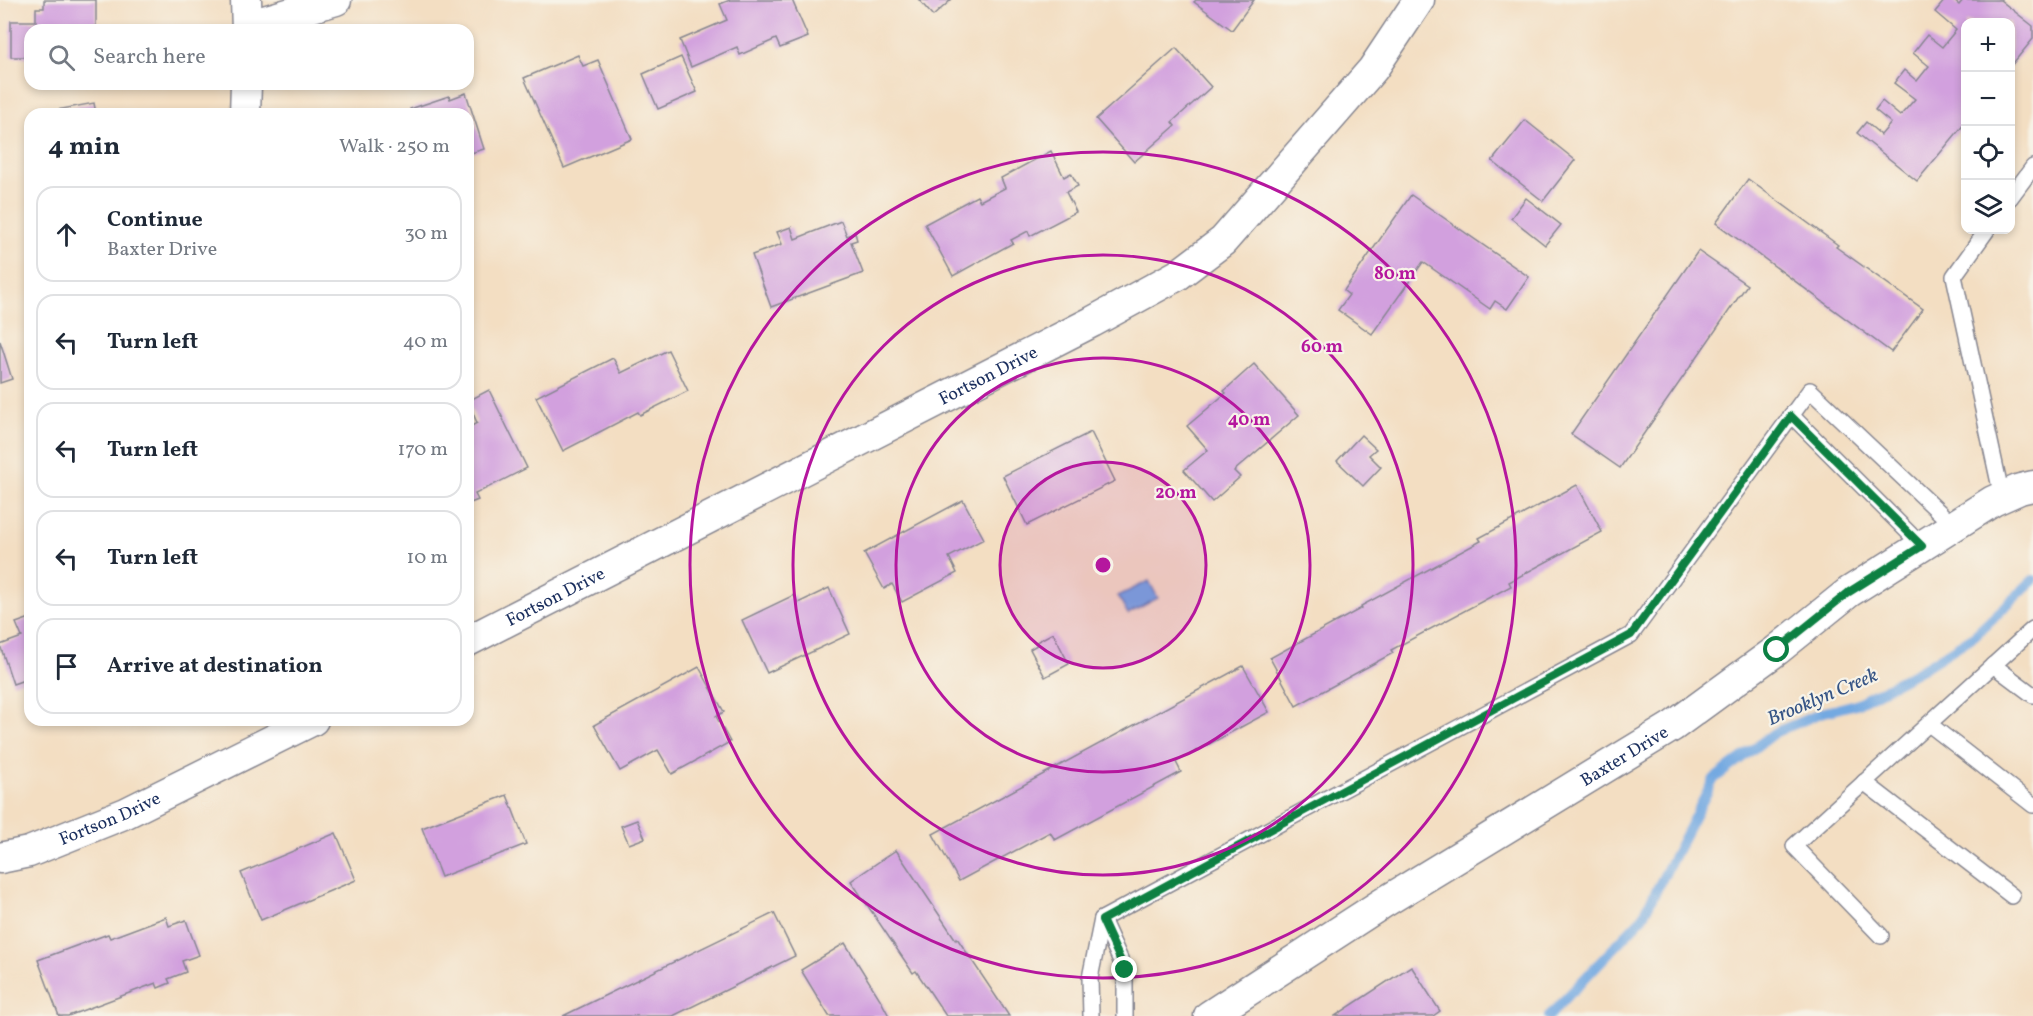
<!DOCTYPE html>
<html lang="en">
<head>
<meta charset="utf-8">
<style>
  body { margin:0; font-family:Vollkorn,serif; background:#f6f6f7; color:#1f2937 }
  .controls { position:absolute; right:18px; top:18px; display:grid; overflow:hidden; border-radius:12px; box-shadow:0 3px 9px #0003 }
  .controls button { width:54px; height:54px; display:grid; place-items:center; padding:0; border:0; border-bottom:2px solid #e0e1e3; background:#fff; color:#1f2937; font:30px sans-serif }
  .stop { position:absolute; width:18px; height:18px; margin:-14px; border:4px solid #0b8043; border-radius:50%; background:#fff }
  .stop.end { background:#0b8043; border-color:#fff; box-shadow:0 2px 6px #0008 }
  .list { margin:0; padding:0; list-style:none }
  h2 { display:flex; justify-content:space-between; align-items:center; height:78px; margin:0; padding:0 24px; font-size:26px }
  h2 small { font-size:20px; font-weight:400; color:#747a83 }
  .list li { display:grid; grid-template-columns:39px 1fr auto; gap:18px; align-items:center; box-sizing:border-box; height:96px; margin:0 12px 12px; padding:0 12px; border:2px solid #e0e1e3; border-radius:18px }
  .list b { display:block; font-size:22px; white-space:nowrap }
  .list p { margin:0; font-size:20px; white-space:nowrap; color:#747a83 }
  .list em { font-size:20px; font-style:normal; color:#747a83 }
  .icon { flex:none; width:33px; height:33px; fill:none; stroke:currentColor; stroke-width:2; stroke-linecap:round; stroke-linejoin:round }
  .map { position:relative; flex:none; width:2033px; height:1016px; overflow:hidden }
  .search { position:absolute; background:#fff; box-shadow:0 3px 9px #0003; left:24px; top:24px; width:450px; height:66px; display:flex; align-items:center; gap:15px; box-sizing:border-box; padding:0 21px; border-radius:18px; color:#747a83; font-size:22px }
  .panel { position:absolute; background:#fff; box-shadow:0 3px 9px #0003; left:24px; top:108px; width:450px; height:618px; border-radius:18px }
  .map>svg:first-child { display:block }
</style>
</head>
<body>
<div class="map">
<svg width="2033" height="1016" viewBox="0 0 2033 1016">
  <rect width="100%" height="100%" fill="#f7f3e8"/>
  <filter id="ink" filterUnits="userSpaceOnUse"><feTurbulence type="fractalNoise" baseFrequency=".0167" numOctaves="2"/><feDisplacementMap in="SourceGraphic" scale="12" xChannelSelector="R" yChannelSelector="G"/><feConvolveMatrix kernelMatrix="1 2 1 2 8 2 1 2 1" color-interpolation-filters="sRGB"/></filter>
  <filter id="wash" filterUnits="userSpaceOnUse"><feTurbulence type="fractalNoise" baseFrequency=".008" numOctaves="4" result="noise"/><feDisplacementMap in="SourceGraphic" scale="24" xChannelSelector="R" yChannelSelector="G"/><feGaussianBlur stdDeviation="1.35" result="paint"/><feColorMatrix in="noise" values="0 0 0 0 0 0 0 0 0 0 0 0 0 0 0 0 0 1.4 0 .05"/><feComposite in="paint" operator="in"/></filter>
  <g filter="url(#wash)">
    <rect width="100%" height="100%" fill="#f3dec2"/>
    <!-- water -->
    <path fill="#73a9e1" stroke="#476ca0" stroke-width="1.5" d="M1149 581 1158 598 1128 614 1118 596Z"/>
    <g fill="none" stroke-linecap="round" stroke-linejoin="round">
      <!-- stream -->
      <path stroke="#73a9e1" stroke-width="10" d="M1549 1016 1642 918 1714 779 1774 733 1821 713 1856 704 1922 669 1974 636 2033 580"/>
    </g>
    <g id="blocks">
      <!-- building -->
      <g fill="#d2a0de">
        <path d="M44 0H96V30H30V57H11V21H36V8H44Z"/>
        <path d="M730 0H792L808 37 780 48 776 39 740 55 737 47 691 67 680 40 727 20 720 4Z"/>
        <path d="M919 0H951L933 16Z"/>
        <path d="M1196 0H1254L1232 30 1194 2Z"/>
        <path d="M1945 0H1953L1959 5 1963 0H2000L2033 26V39L2010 67V22H1966V122L1917 181 1857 133 1866 122 1881 135 1891 123 1875 110 1882 101 1900 116 1915 99 1894 83 1904 70 1917 81 1929 66 1913 53 1927 35 1942 47 1956 30 1935 12Z"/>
        <path d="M1176 48 1211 87 1172 122 1175 126 1134 162 1096 119Z"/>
        <path d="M578 55 583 66 598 60 632 139 564 168 524 78Z"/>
        <path d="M681 57 697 92 658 109 643 74Z"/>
        <path d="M466 93 484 149 468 154V114H411L410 109 449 96 450 99Z"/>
        <path d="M94 103 96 114H40V113Z"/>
        <path d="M1525 120 1575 160 1543 201 1492 161Z"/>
        <path d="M1051 151 1064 177 1071 173 1078 186 1066 192 1076 212 1030 236 1028 231 1011 240 1013 243 953 276 925 224 977 196 980 201 1005 188 1001 178Z"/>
        <path d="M1748 179 1838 245 1836 247 1923 309 1891 352 1716 223Z"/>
        <path d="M1411 195 1529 277 1507 309 1495 301 1490 309 1423 262 1372 334 1338 310 1349 295 1344 291 1345 289Z"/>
        <path d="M1526 198 1561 225 1545 245 1511 218Z"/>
        <path d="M841 221 847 236 855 233 857 240 851 242 863 273 771 307 752 255 782 244 777 232 791 227 795 239Z"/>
        <path d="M1698 251 1747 285 1620 468 1571 434Z"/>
        <path d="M0 341 12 379 0 383Z"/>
        <path d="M668 350 688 391 640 415 638 412 563 451 536 397 613 358 621 373Z"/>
        <path d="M1254 364 1299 415 1234 471 1240 477 1212 502 1184 470 1208 450 1187 426 1226 393 1224 391Z"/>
        <path d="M489 390 527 468 475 494 478 500 468 504V428L477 423 468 401Z"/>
        <path d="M1091 432 1115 481 1027 525 1003 476Z"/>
        <path d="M1361 435 1376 449 1369 455 1381 467 1363 486 1337 461Z"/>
        <path d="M1577 485 1602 532 1509 582 1511 586 1391 650 1393 653 1296 706 1270 658 1362 608 1361 606 1481 541 1479 538Z"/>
        <path d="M963 500 984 539 949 557 957 573 902 602 892 584 884 589 864 553Z"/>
        <path d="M829 588 850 634 767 673 742 620 794 595 798 603Z"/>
        <path d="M30 618V678L13 684 0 645 22 637 16 623Z"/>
        <path d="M1053 633 1069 664 1045 677 1030 649 1037 645 1036 642Z"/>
        <path d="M1243 666 1269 712 1176 762 1181 772 1055 840 1050 832 959 881 933 834Z"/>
        <path d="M699 667 724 712 716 716 730 742 672 774 658 750 620 771 594 725Z"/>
        <path d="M507 795 526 844 441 877 422 828Z"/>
        <path d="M637 820 645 838 629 844 621 826Z"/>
        <path d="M336 833 356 880 261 920 241 873Z"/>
        <path d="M896 850 956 940 957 938 1009 1016H946L916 971 913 973 851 881Z"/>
        <path d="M774 913 795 956 673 1016H563Z"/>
        <path d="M166 917 169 926 186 920 191 934 199 955 182 961 186 972 168 979 170 983 158 988 156 983 68 1016H59L38 960 108 934 110 938Z"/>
        <path d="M845 943 880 999 889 1016H829L801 970Z"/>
        <path d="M1411 966 1440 1011 1433 1016H1335Z"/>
      </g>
    </g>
  </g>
  <g filter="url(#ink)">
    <use href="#blocks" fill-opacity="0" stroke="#878690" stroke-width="1.5"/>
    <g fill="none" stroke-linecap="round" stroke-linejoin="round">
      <!-- lane casing -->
      <g stroke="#878690" stroke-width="18">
        <g id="lane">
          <path d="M2010 198 2033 167"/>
          <path d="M1987 230 1954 276 2002 497"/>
          <path d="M1791 415 1922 546"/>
          <path d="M1993 665 2033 695"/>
          <path d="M1929 724 2033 805"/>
          <path d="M1864 782 2012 896"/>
          <path d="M1102 919 1125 970V1016"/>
          <path d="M1881 936 1794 846 2033 629"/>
          <path d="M1091 1016 1090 978 1102 919 1631 635 1810 390 1954 526"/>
        </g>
      </g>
      <!-- street casing -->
      <g stroke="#878690" stroke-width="33">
        <g id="street">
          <path d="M246 0 247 30"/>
          <path d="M247 26 336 0"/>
          <path d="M245 114 246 84"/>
          <path id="s1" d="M468 641 1092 322 1178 275 1223 241 1373 69 1419 0"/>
          <path id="s2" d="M0 858 29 852 126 813 313 720"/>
          <path id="s3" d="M1209 1016 1383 903 1673 726 1777 650 1849 592 1993 501 2020 489 2033 486"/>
        </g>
      </g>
      <!-- lane -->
      <use href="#lane" stroke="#fff" stroke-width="15"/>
      <!-- street -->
      <use href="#street" stroke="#fff" stroke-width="30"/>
    </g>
  </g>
  <g fill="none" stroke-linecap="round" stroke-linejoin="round" filter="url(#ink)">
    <!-- route -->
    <path stroke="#0b8043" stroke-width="8" d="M1125 970 1102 920 1631 635 1791 416 1922 546 1849 592 1777 650"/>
  </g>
  <!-- distance rings -->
  <circle cx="1103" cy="565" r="103" fill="#b5179e" fill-opacity=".12"/>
  <g fill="none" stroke="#b5179e" stroke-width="3">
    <circle cx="1103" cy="565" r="103"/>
    <circle cx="1103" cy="565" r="207"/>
    <circle cx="1103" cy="565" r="310"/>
    <circle cx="1103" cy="565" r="413"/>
  </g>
  <g text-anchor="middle" stroke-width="4.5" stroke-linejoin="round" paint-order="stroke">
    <!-- street labels -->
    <g font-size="18" fill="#1b2f5e" stroke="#f7f3e8">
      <text dy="6" stroke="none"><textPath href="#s1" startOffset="584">Fortson Drive</textPath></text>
      <text dy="6" stroke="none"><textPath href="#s1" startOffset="98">Fortson Drive</textPath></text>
      <text dy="6" stroke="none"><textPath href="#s3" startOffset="490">Baxter Drive</textPath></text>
      <text dy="6" stroke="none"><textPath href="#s2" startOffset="117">Fortson Drive</textPath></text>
    </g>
    <!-- water labels -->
    <g font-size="20" font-style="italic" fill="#355485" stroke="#f7f3e8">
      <text transform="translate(1822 696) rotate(-23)" y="7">Brooklyn Creek</text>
    </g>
  </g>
  <circle cx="1103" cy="565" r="9" fill="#b5179e" stroke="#f7f3e8" stroke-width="3"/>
  <g font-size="18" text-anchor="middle" font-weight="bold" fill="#b5179e" stroke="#f7f3e8" stroke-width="4.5" stroke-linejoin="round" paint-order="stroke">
    <text x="1395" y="279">80 m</text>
    <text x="1322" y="352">60 m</text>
    <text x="1249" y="425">40 m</text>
    <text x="1176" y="498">20 m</text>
  </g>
</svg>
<div class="controls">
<button>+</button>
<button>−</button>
<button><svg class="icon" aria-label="locate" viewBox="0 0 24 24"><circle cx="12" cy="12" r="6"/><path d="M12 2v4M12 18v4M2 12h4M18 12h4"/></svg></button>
<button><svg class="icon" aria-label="layers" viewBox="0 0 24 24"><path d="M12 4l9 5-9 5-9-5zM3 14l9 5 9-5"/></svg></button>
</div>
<div class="stop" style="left:1777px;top:650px"></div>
<div class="stop end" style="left:1125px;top:970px"></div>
<div class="search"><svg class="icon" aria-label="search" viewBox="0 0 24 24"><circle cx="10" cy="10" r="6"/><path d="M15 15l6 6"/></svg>Search here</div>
<section class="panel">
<h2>4 min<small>Walk · 250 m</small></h2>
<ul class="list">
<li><svg class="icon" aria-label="ahead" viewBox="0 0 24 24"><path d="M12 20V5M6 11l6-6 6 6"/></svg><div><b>Continue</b><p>Baxter Drive</p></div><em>30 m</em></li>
<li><svg class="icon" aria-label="left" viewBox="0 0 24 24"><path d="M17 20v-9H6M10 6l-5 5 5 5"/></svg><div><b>Turn left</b></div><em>40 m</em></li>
<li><svg class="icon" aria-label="left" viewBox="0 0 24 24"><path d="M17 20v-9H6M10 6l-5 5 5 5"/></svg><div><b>Turn left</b></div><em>170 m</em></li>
<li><svg class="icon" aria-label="left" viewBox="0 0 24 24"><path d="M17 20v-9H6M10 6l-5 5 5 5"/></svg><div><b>Turn left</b></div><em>10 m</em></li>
<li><svg class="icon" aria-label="arrive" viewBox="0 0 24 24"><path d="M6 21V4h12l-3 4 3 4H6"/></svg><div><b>Arrive at destination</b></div></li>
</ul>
</section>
</div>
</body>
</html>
